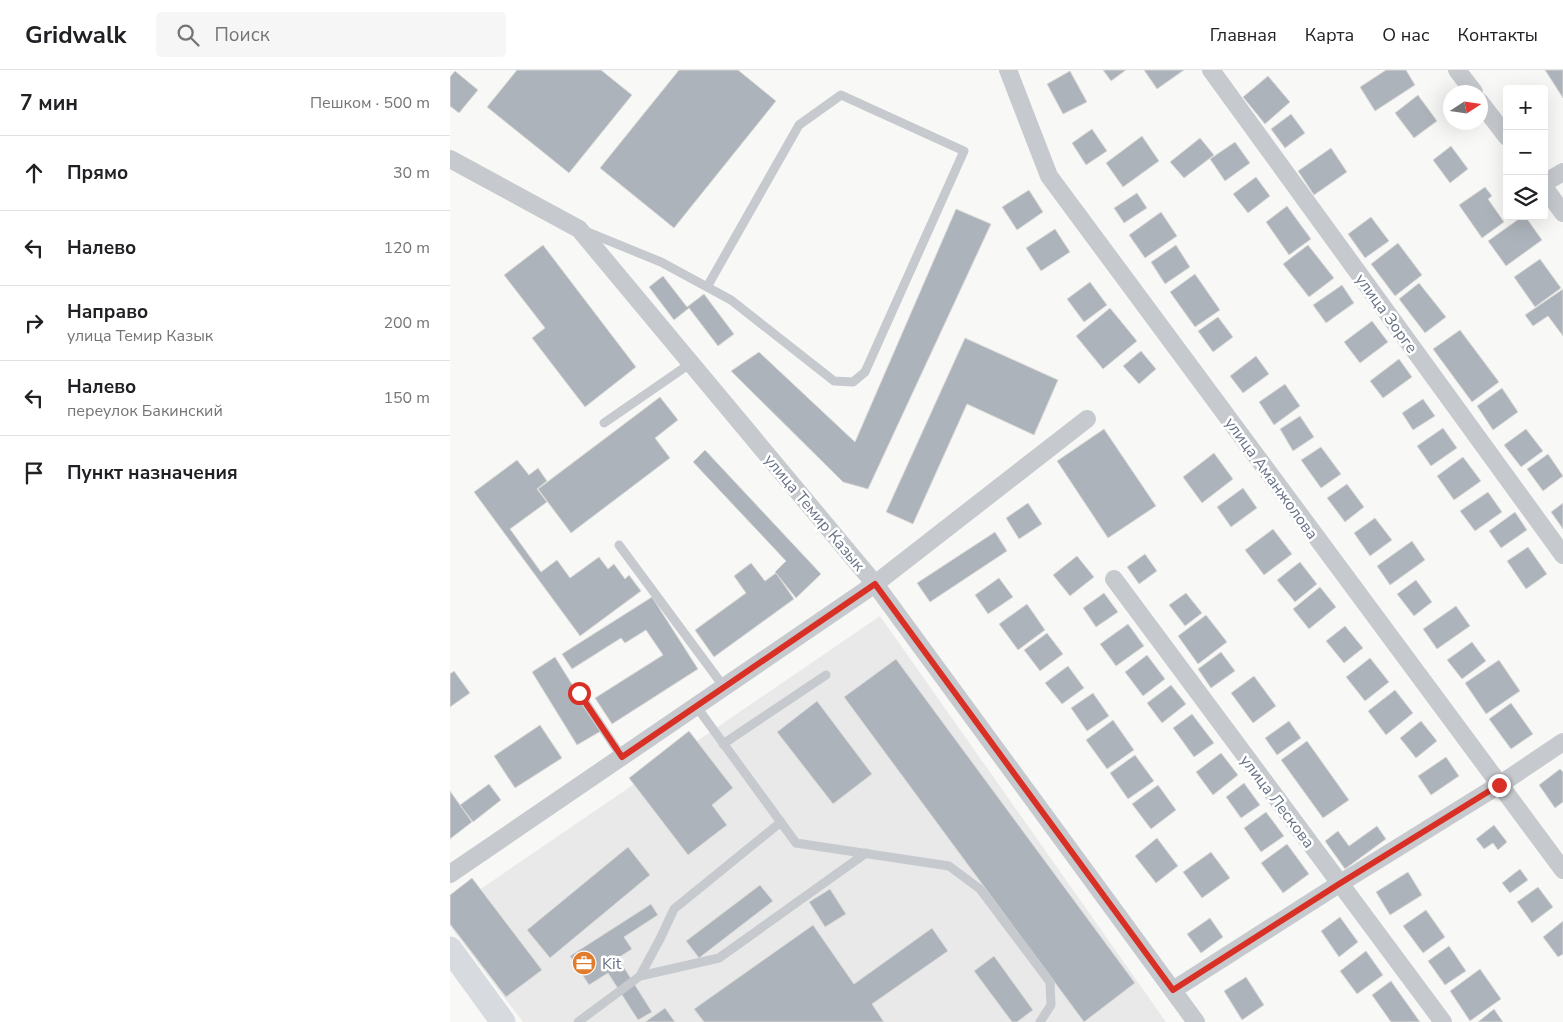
<!DOCTYPE html>
<html lang="ru">
<head>
<meta charset="utf-8">
<style>
  body { margin:0; font-family:"Nunito Sans",sans-serif; background:#f6f6f6; color:#202124 }
  .controls { position:absolute; right:15px; top:15px; display:grid; overflow:hidden; border-radius:5px; box-shadow:0 5px 20px #0002 }
  .controls button { width:45px; height:45px; display:grid; place-items:center; padding:0; border:0; border-bottom:1px solid #e0e0e0; background:#fff; color:#202124; font:25px sans-serif }
  .compass { position:absolute; left:993px; top:15px; width:45px; height:45px; border-radius:50%; background:#fff; box-shadow:0 5px 20px #0002; rotate:78deg }
  .stop { position:absolute; width:15px; height:15px; margin:-11px; border:4px solid #d93025; border-radius:50%; background:#fff }
  .stop.end { background:#d93025; border-color:#fff; box-shadow:0 1px 5px #0008 }
  .list { margin:0; padding:0; list-style:none }
  h2 { display:flex; justify-content:space-between; align-items:center; height:65px; margin:0; padding:0 20px; font-size:21px }
  h2 small { font-size:16px; font-weight:400; color:#757577 }
  .list li { display:grid; grid-template-columns:32px 1fr auto; gap:15px; align-items:center; box-sizing:border-box; height:75px; padding:0 20px; border-top:1px solid #e0e0e0 }
  .list b { display:block; font-size:19px; white-space:nowrap }
  .list p { margin:0; font-size:16px; white-space:nowrap; color:#757577 }
  .list em { font-size:16px; font-style:normal; color:#757577 }
  .icon { flex:none; width:28px; height:28px; fill:none; stroke:currentColor; stroke-width:2; stroke-linecap:round; stroke-linejoin:round }
  .map { position:relative; flex:none; width:1113px; height:952px; overflow:hidden }
  header { display:flex; align-items:center; gap:30px; box-sizing:border-box; height:70px; padding:0 25px; background:#fff; border-bottom:1px solid #e0e0e0 }
  header strong { font-size:24px }
  nav { display:flex; gap:28px; margin-inline-start:auto; font-size:18px }
  .search { width:350px; height:45px; background:#f6f6f6; display:flex; align-items:center; gap:12px; box-sizing:border-box; padding:0 18px; border-radius:5px; color:#757577; font-size:19px }
  main { display:flex }
  aside { flex:1; background:#fff }
  .map>svg:first-child { display:block }
</style>
</head>
<body>
<header>
<strong>Gridwalk</strong>
<div class="search"><svg class="icon" aria-label="search" viewBox="0 0 24 24"><circle cx="10" cy="10" r="6"/><path d="M15 15l6 6"/></svg>Поиск</div>
<nav><a>Главная</a><a>Карта</a><a>О нас</a><a>Контакты</a></nav>
</header>
<main>
<aside>
<h2>7 мин<small>Пешком · 500 m</small></h2>
<ul class="list">
<li><svg class="icon" aria-label="ahead" viewBox="0 0 24 24"><path d="M12 20V5M6 11l6-6 6 6"/></svg><div><b>Прямо</b></div><em>30 m</em></li>
<li><svg class="icon" aria-label="left" viewBox="0 0 24 24"><path d="M17 20v-9H6M10 6l-5 5 5 5"/></svg><div><b>Налево</b></div><em>120 m</em></li>
<li><svg class="icon" aria-label="right" viewBox="0 0 24 24"><path d="M7 20v-9h11M14 6l5 5-5 5"/></svg><div><b>Направо</b><p>улица Темир Казык</p></div><em>200 m</em></li>
<li><svg class="icon" aria-label="left" viewBox="0 0 24 24"><path d="M17 20v-9H6M10 6l-5 5 5 5"/></svg><div><b>Налево</b><p>переулок Бакинский</p></div><em>150 m</em></li>
<li><svg class="icon" aria-label="arrive" viewBox="0 0 24 24"><path d="M6 21V4h12l-3 4 3 4H6"/></svg><div><b>Пункт назначения</b></div></li>
</ul>
</aside>
<div class="map">
<svg width="1113" height="952" viewBox="0 0 1113 952">
  <rect width="100%" height="100%" fill="#f8f8f6"/>
  <!-- built -->
  <path fill="#e9e9e9" d="M430 546 716 952H73L0 856V840Z"/>
  <!-- building -->
  <g fill="#adb3ba" stroke="#dadad8">
    <path d="M67 0H151L182 25 119 103 37 37Z"/>
    <path d="M229 0H288L326 31 224 158 150 98Z"/>
    <path d="M653 0H676L661 11Z"/>
    <path d="M694 0H734L707 19Z"/>
    <path d="M936 0H956L965 15 925 41 910 17Z"/>
    <path d="M1095 0H1113V28Z"/>
    <path d="M5 1 28 20 9 43 0 36V7Z"/>
    <path d="M620 1 637 32 613 44 597 14Z"/>
    <path d="M818 6 840 32 815 54 793 27Z"/>
    <path d="M968 25 987 51 964 68 945 43Z"/>
    <path d="M841 44 855 63 835 78 821 59Z"/>
    <path d="M642 59 657 81 636 95 622 73Z"/>
    <path d="M692 66 709 91 673 117 656 93Z"/>
    <path d="M750 68 764 85 734 108 720 92Z"/>
    <path d="M785 72 800 93 775 111 760 89Z"/>
    <path d="M1001 76 1018 99 1000 113 983 90Z"/>
    <path d="M881 78 897 102 864 125 848 101Z"/>
    <path d="M806 107 820 126 798 143 783 124Z"/>
    <path d="M1035 117 1042 126 1038 129 1054 152 1032 168 1009 135Z"/>
    <path d="M579 120 593 142 567 160 552 137Z"/>
    <path d="M687 123 697 138 674 153 664 138Z"/>
    <path d="M837 136 861 169 839 185 816 152Z"/>
    <path d="M506 139 541 154 418 419 393 412 281 301 309 282 405 372Z"/>
    <path d="M711 142 727 166 695 188 679 165Z"/>
    <path d="M1073 146H1075L1092 170 1056 196 1038 171Z"/>
    <path d="M921 147 939 171 915 188 898 164Z"/>
    <path d="M605 159 620 182 591 201 576 178Z"/>
    <path d="M948 173 972 205 945 226 921 194Z"/>
    <path d="M93 175 186 297 135 337 82 268 95 258 54 205Z"/>
    <path d="M726 175 740 197 715 214 701 192Z"/>
    <path d="M858 175 884 208 859 227 833 194Z"/>
    <path d="M1090 189 1111 218 1085 237 1064 207Z"/>
    <path d="M745 204 770 240 745 257 720 222Z"/>
    <path d="M213 206 237 237 254 224 284 264 268 276 239 238 224 250 199 217Z"/>
    <path d="M640 212 657 235 634 252 617 229Z"/>
    <path d="M969 213 996 247 975 263 949 229Z"/>
    <path d="M892 215 904 233 876 253 863 235Z"/>
    <path d="M1113 219V266L1098 246 1083 256 1075 245Z"/>
    <path d="M660 238 687 271 653 299 626 266Z"/>
    <path d="M768 247 783 267 763 282 748 261Z"/>
    <path d="M922 251 938 272 910 293 894 272Z"/>
    <path d="M1010 260 1049 312 1022 332 983 279Z"/>
    <path d="M515 268 608 310 584 365 517 334 463 454 436 442Z"/>
    <path d="M691 281 706 299 689 314 673 296Z"/>
    <path d="M806 286 819 304 793 323 780 306Z"/>
    <path d="M949 289 962 307 933 328 920 311Z"/>
    <path d="M835 314 850 336 824 355 809 332Z"/>
    <path d="M1052 318 1068 342 1043 360 1027 336Z"/>
    <path d="M210 327 228 350 205 368 220 388 121 463 88 419Z"/>
    <path d="M973 329 985 346 963 360 952 343Z"/>
    <path d="M850 346 864 367 843 381 830 359Z"/>
    <path d="M993 358 1007 378 981 396 967 376Z"/>
    <path d="M654 359 706 436 658 468 607 391Z"/>
    <path d="M1076 359 1093 381 1071 397 1054 375Z"/>
    <path d="M871 377 891 404 871 418 851 390Z"/>
    <path d="M255 380 371 504 346 528 325 502 336 491 243 392Z"/>
    <path d="M764 383 783 409 752 433 733 407Z"/>
    <path d="M1098 384 1113 406 1093 421 1077 399Z"/>
    <path d="M1013 387 1031 411 1004 430 987 406Z"/>
    <path d="M67 390 79 405 88 398 97 411 87 419 97 432 60 459 91 502 107 490 120 508 149 487 158 499 164 494 175 509 179 505 191 521 130 566 24 422Z"/>
    <path d="M897 414 914 437 895 452 877 428Z"/>
    <path d="M793 418 807 438 781 457 767 437Z"/>
    <path d="M1038 422 1052 442 1025 461 1010 441Z"/>
    <path d="M578 433 592 454 569 469 556 448Z"/>
    <path d="M1113 433V459L1101 442Z"/>
    <path d="M1065 442 1077 460 1051 478 1039 461Z"/>
    <path d="M925 448 942 470 920 486 904 463Z"/>
    <path d="M823 459 842 484 814 505 795 480Z"/>
    <path d="M545 462 557 481 480 532 467 513Z"/>
    <path d="M962 471 975 490 940 515 927 496Z"/>
    <path d="M1078 477 1097 504 1076 519 1057 491Z"/>
    <path d="M695 484 707 501 689 514 677 497Z"/>
    <path d="M627 486 644 507 620 526 603 505Z"/>
    <path d="M850 492 867 514 845 532 827 510Z"/>
    <path d="M301 493 315 511 326 503 344 529 264 587 245 560 296 523 284 506Z"/>
    <path d="M549 508 563 527 538 544 525 525Z"/>
    <path d="M966 510 982 532 964 546 947 524Z"/>
    <path d="M870 517 886 537 859 559 843 539Z"/>
    <path d="M654 523 668 542 646 557 633 538Z"/>
    <path d="M736 523 752 543 735 556 719 535Z"/>
    <path d="M202 527 248 599 162 654 145 628 213 585 196 560 175 573 171 568 122 599 112 584Z"/>
    <path d="M577 534 595 560 568 580 549 554Z"/>
    <path d="M1006 536 1020 556 987 579 973 559Z"/>
    <path d="M756 545 777 572 748 594 728 566Z"/>
    <path d="M678 554 694 576 666 596 650 574Z"/>
    <path d="M895 556 913 578 894 593 876 571Z"/>
    <path d="M597 563 613 584 590 601 574 580Z"/>
    <path d="M1022 572 1036 591 1012 609 997 590Z"/>
    <path d="M771 582 785 601 761 618 748 599Z"/>
    <path d="M697 585 715 609 693 626 675 602Z"/>
    <path d="M105 587 151 661 127 675 82 602Z"/>
    <path d="M920 588 939 612 915 631 896 607Z"/>
    <path d="M446 589 685 913 634 952 394 627Z"/>
    <path d="M1049 590 1070 621 1036 644 1015 613Z"/>
    <path d="M618 596 634 618 612 634 595 613Z"/>
    <path d="M4 601 20 623 0 637V604Z"/>
    <path d="M804 606 826 636 803 653 781 623Z"/>
    <path d="M721 615 736 634 712 653 697 633Z"/>
    <path d="M945 620 963 643 936 665 918 641Z"/>
    <path d="M643 623 659 646 637 661 621 638Z"/>
    <path d="M367 631 422 704 383 734 327 662Z"/>
    <path d="M1061 633 1083 664 1061 679 1039 649Z"/>
    <path d="M742 644 764 673 744 687 723 658Z"/>
    <path d="M663 650 684 680 657 699 636 670Z"/>
    <path d="M839 651 851 668 827 685 815 668Z"/>
    <path d="M971 651 987 671 966 688 950 668Z"/>
    <path d="M90 655 112 688 65 718 44 686Z"/>
    <path d="M239 661 283 718 262 735 277 755 238 785 179 708Z"/>
    <path d="M857 671 899 730 873 748 831 690Z"/>
    <path d="M771 683 788 705 763 725 746 702Z"/>
    <path d="M685 685 704 711 678 729 660 703Z"/>
    <path d="M996 687 1009 706 981 725 968 706Z"/>
    <path d="M1110 699 1113 702V732L1105 738 1089 715Z"/>
    <path d="M794 713 810 735 791 748 776 727Z"/>
    <path d="M39 714 51 730 23 752 10 735Z"/>
    <path d="M708 715 726 740 701 759 682 734Z"/>
    <path d="M0 721 22 752 0 769Z"/>
    <path d="M816 742 834 766 811 782 794 758Z"/>
    <path d="M1044 755 1057 772 1048 780 1043 773 1034 779 1026 769Z"/>
    <path d="M927 756 936 769 895 799 875 771 888 761 899 776Z"/>
    <path d="M707 768 728 796 706 813 685 786Z"/>
    <path d="M837 774 859 804 833 823 811 793Z"/>
    <path d="M178 777 200 805 100 888 77 860Z"/>
    <path d="M761 782 780 808 752 828 733 802Z"/>
    <path d="M1070 799 1078 810 1060 823 1052 813Z"/>
    <path d="M958 802 972 825 940 845 926 822Z"/>
    <path d="M22 808 92 900 56 927 0 854V825Z"/>
    <path d="M310 815 323 831 249 888 236 871Z"/>
    <path d="M1088 817 1103 837 1082 853 1067 832Z"/>
    <path d="M380 819 396 844 375 857 359 832Z"/>
    <path d="M201 834 208 845 174 867 182 879 168 888 202 942 188 950 158 903 139 915 120 886Z"/>
    <path d="M976 840 995 867 973 883 953 856Z"/>
    <path d="M890 847 908 872 889 887 871 861Z"/>
    <path d="M760 848 773 867 751 883 737 864Z"/>
    <path d="M1113 851V884L1108 887 1093 867Z"/>
    <path d="M363 855 404 914 482 858 498 881 422 934 434 952H254L244 939Z"/>
    <path d="M999 876 1016 901 995 915 978 891Z"/>
    <path d="M916 881 933 905 907 924 890 901Z"/>
    <path d="M544 886 583 940 567 952H562L524 901Z"/>
    <path d="M1030 899 1051 929 1020 951 1000 921Z"/>
    <path d="M796 907 814 935 792 950 774 921Z"/>
    <path d="M941 911 970 952H941L922 925Z"/>
    <path d="M215 938 225 952H195Z"/>
    <path d="M1044 939 1053 952H1028Z"/>
  </g>
  <g fill="none" stroke-linecap="round" stroke-linejoin="round">
    <!-- lane -->
    <g stroke="#c6c9cd" stroke-width="9">
      <path d="M135 161 211 192 281 230 384 311 403 312 415 302 514 81 391 25 349 55 257 217"/>
      <path d="M154 353 241 293"/>
      <path d="M169 475 274 617"/>
      <path d="M129 623 172 687"/>
      <path d="M246 636 346 773 499 796 530 819 600 912 601 935 590 952"/>
      <path d="M273 674 376 605"/>
      <path d="M190 906 269 888 416 783"/>
      <path d="M128 952 190 906 211 867 224 839 331 752"/>
    </g>
    <!-- street -->
    <g stroke="#c6c9cd" stroke-width="18">
      <path d="M558 0 599 106 1113 800"/>
      <path d="M761 0 1113 485"/>
      <path d="M1007 0 1024 22"/>
      <path d="M1030 32 1057 67"/>
      <path d="M0 89 129 159 425 514 746 952"/>
      <path d="M1094 113 1113 102"/>
      <path d="M1094 117 1113 143"/>
      <path d="M664 509 993 952"/>
      <path d="M0 804 425 514 637 349"/>
      <path d="M723 920 889 814 1049 715 1113 672"/>
    </g>
    <!-- secondary -->
    <path stroke="#d7dadf" stroke-width="25" d="M0 879 53 952"/>
  </g>
  <g fill="none" stroke-linecap="round" stroke-linejoin="round">
    <!-- route -->
    <path stroke="#d93025" stroke-width="6" d="M129 623 172 687 425 514 723 920 889 814 1049 715"/>
  </g>
  <!-- icons -->
  <defs>
    <g id="office-disc" transform="scale(1.25)"><circle r="9.5" fill="#e17c2d" stroke="#fff"/><path d="M-6-3h4V-5.5h4V-3h4V5H-6ZM-1-4.5V-3h2v-1.5ZM-6 0V1H6V0Z" fill="#fff"/></g>
  </defs>
  <g fill-rule="evenodd">
    <use href="#office-disc" x="134" y="893"/>
  </g>
  <g text-anchor="middle" stroke-width="5" stroke-linejoin="round" paint-order="stroke">
    <!-- street labels -->
    <g font-size="16" fill="#687386" stroke="#fff">
      <text transform="translate(937 243) rotate(54)" y="6">улица Зорге</text>
      <text transform="translate(822 408) rotate(54)" y="6">улица Аманжолова</text>
      <text transform="translate(365 442) rotate(50)" y="6">улица Темир Казык</text>
      <text transform="translate(828 731) rotate(53)" y="6">улица Лескова</text>
    </g>
    <!-- poi labels -->
    <g font-size="16" fill="#687386" stroke="#fff" text-anchor="start">
      <text x="152" y="899">Kit</text>
    </g>
  </g>
</svg>
<div class="controls">
<button>+</button>
<button>−</button>
<button><svg class="icon" aria-label="layers" viewBox="0 0 24 24"><path d="M12 4l9 5-9 5-9-5zM3 14l9 5 9-5"/></svg></button>
</div>
<svg class="compass" viewBox="-18 -18 36 36"><path d="M0-13l5 13h-10z" fill="#e53935"/><path d="M0 13l5-13h-10z" fill="#757577"/></svg>
<div class="stop" style="left:129px;top:623px"></div>
<div class="stop end" style="left:1049px;top:715px"></div>
</div>
</main>
</body>
</html>
